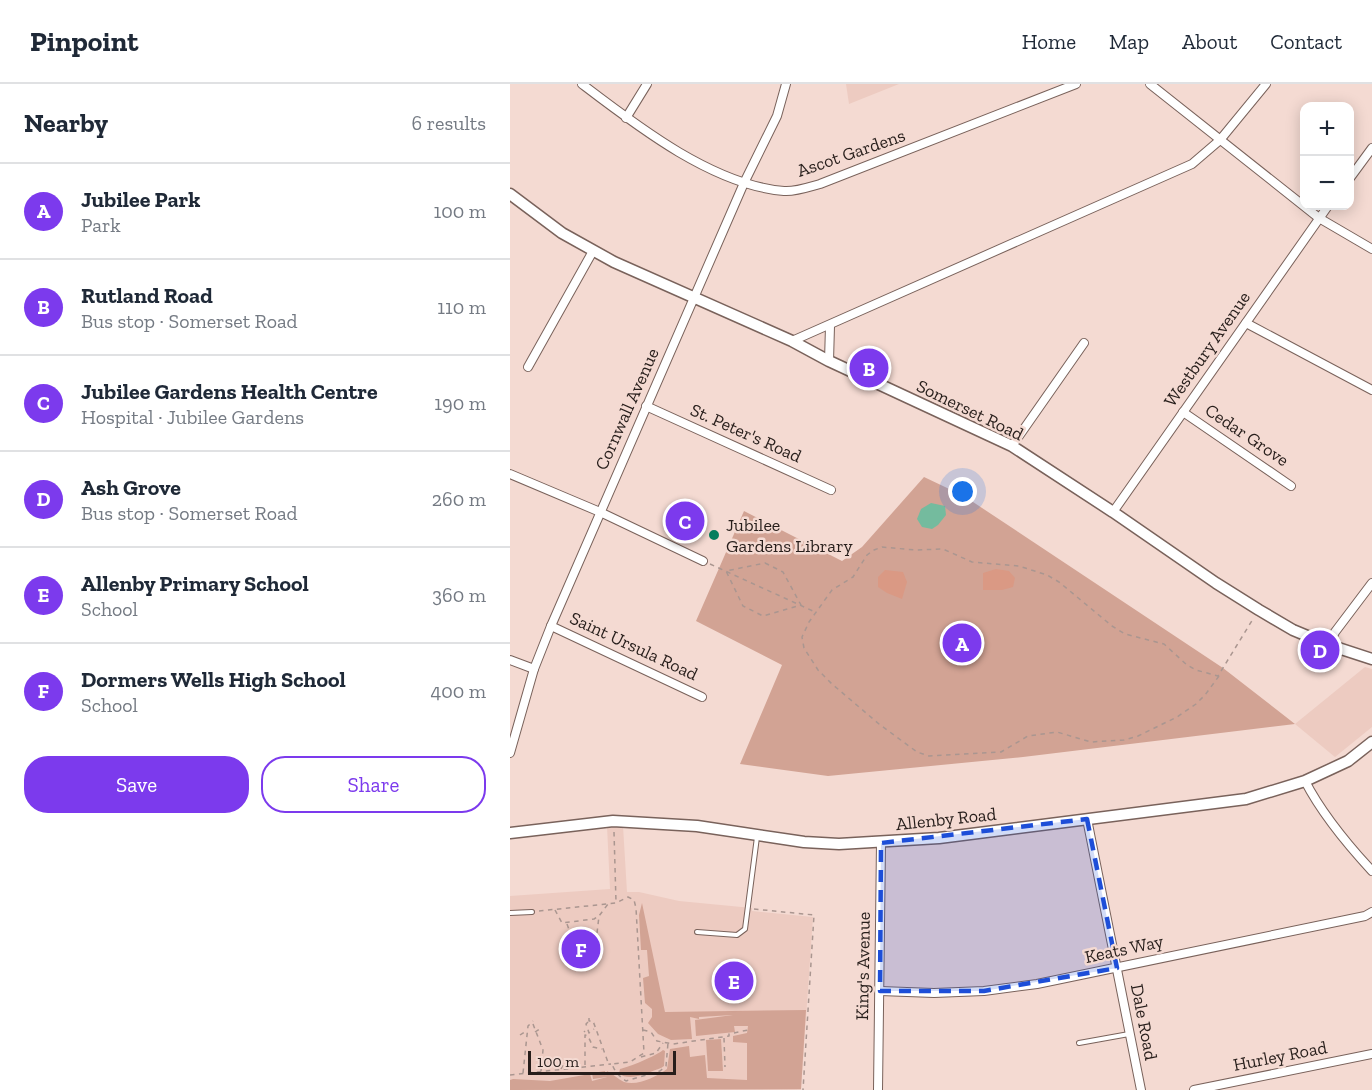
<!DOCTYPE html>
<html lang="en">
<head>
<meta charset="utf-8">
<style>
  body { margin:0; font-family:"Zilla Slab",serif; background:#f6f6f7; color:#1f2937 }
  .controls { position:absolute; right:18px; top:18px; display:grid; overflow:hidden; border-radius:12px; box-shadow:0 3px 15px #0003 }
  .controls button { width:54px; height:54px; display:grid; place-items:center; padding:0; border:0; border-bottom:2px solid #e0e1e3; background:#fff; color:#1f2937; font:30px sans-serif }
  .scale { position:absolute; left:18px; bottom:15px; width:148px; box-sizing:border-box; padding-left:6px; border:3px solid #271e1b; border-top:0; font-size:16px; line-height:21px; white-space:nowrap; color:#271e1b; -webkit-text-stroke:4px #f4dad2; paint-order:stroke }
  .you { position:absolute; left:453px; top:408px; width:21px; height:21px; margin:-15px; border:4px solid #fff; border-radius:50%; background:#1a73e8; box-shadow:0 0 0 9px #1a73e833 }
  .badge { display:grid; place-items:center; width:39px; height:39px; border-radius:50%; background:#7c3aed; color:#fff; font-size:20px; font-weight:700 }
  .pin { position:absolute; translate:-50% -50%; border:3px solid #fff; box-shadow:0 2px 6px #0006 }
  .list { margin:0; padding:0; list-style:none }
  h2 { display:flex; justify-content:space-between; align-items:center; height:78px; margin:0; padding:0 24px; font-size:26px }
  h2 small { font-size:20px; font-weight:400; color:#747a83 }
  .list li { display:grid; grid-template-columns:39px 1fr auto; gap:18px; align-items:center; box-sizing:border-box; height:96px; padding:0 24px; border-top:2px solid #e0e1e3 }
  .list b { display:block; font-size:22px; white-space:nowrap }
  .list p { margin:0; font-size:20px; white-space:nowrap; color:#747a83 }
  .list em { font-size:20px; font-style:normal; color:#747a83 }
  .actions { display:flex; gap:12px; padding:18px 24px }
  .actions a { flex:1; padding:14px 0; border:2px solid #7c3aed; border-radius:24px; text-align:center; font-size:21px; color:#7c3aed }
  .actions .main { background:#7c3aed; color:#fff }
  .map { position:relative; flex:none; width:862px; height:1006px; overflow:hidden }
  header { display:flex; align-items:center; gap:36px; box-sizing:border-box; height:84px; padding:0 30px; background:#fff; border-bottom:2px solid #e0e1e3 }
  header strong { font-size:28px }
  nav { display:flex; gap:33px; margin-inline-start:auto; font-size:21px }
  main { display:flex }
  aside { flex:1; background:#fff }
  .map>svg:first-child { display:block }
</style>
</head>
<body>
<header>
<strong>Pinpoint</strong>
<nav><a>Home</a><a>Map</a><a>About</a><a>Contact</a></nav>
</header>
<main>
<aside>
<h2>Nearby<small>6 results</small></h2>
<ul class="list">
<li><span class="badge">A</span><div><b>Jubilee Park</b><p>Park</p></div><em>100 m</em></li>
<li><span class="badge">B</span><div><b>Rutland Road</b><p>Bus stop · Somerset Road</p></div><em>110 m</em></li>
<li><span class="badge">C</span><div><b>Jubilee Gardens Health Centre</b><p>Hospital · Jubilee Gardens</p></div><em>190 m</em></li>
<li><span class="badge">D</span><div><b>Ash Grove</b><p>Bus stop · Somerset Road</p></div><em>260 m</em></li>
<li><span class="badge">E</span><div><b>Allenby Primary School</b><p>School</p></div><em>360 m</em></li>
<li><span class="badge">F</span><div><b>Dormers Wells High School</b><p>School</p></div><em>400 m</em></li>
</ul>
<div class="actions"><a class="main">Save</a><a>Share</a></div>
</aside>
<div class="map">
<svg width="862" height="1006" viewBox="0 0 862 1006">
  <rect width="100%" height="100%" fill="#f4dad2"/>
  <!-- built -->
  <g fill="#edcbc1">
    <path d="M336 0H389L339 20Z"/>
    <path d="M855 583 862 585V643L825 673 785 640Z"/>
    <path d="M97 742H113L117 808H129L169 817 242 824V827L303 833 291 1006H0V812L100 805Z"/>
  </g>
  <!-- green -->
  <g fill="#d2a394">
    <path d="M414 393 454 412 713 584 785 640 513 673 318 692 230 680 272 581 186 537 234 427 332 477 352 463Z"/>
    <path d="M132 819 155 928 296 926 291 1005 0 1006V996L3 995 40 997 80 990 82 997 97 993 83 995 82 989 95 987 96 992 97 987C103 990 108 995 114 998 128 1002 146 993 157 985L160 965 179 962 180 973 195 971 197 994 237 996V959L223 958V952L237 949 238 942H224L225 948 186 952 185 936 223 931 189 933V935L180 933 182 955 161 956 148 950 138 939 142 933V925L135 919 133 894 139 892 137 866H131L129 831Z"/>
    <path d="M211 955 213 987H198L196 956Z"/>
    <path d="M153 966 155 967 154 982 151 984C139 988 119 999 109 989L110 985C119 983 146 972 153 966Z"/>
  </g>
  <!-- forest -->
  <g fill="#da9984">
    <path d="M486 485 499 487 505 494 503 503 492 506H473V489Z"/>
    <path d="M375 486 393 488 397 498 392 515 377 509 368 503V493Z"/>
  </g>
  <!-- water -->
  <path fill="#74bb9e" d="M421 419 435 422 436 431 428 441 422 445 412 443 407 435 411 425Z"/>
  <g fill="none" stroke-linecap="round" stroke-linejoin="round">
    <!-- service casing -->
    <g stroke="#79625b" stroke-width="6">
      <g id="service">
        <path d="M0 829 22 828"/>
        <path d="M187 848 227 851 235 845 247 753"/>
        <path d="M569 959 619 950"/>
      </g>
    </g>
    <!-- minor casing -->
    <g stroke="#79625b" stroke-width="10">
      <g id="minor">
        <path d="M72 0C127 42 203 101 274 107 285 108 299 103 310 100L566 0"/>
        <path d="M640 0 809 134 862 165"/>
        <path d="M116 34 137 0"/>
        <path d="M840 94 862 64"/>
        <path d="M736 239 862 306"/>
        <path d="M282 257 682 80 710 56 756 0"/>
        <path d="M319 277 320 242"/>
        <path d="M18 283 83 167"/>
        <path d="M136 322 321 406"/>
        <path d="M673 328 781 402"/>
        <path d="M502 362 574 259"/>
        <path d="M0 390 90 428 193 477"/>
        <path d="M603 428 818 122"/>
        <path d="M41 542 192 613"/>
        <path d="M819 561 825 548 862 499"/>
        <path d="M0 576 24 585"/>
        <path d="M0 669 24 585 41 542 234 99 267 32 276 0"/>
        <path d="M795 697C812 730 837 760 862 787"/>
        <path d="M577 735 631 1006"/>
        <path d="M370 907 424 909 474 907 527 900 855 832 862 828"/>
        <path d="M368 1006 371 759"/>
        <path d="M684 1006 862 970"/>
      </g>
    </g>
    <!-- tertiary casing -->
    <g stroke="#79625b" stroke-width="13">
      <g id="tertiary">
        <path d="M0 110 52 149 104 178 282 257 319 277 502 362 603 428 706 499 749 526 783 546 819 561 862 575"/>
        <path d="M0 749 103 737 187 742 294 758 329 760 429 754 736 715 795 697 838 677 862 658"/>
      </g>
    </g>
    <!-- path -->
    <g stroke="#aa9690" stroke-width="1.5" stroke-dasharray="4.5 4.5" stroke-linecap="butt">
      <path d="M255 479 273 488 291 521 253 532 233 522 216 487Z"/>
      <path d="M200 480 305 528"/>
      <path d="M709 592 695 611 686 620 667 633 628 652 614 656 581 658 547 648 518 652 491 668 419 672 407 668 369 640 322 600 308 586 294 564 292 553 299 538 322 506 343 493 357 471 364 466 372 463 405 466 433 465 462 478 509 482 537 491 549 498 602 542 615 550 654 560 677 581 686 586 708 592 743 535"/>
      <path d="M104 748 106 818"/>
      <path d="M244 825 304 831 293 1006"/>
      <path d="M45 826 52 839 84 835 89 832"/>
      <path d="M29 827 106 819 118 813 124 816 126 824 134 969 120 978 102 980C105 988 109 992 116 997L150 987 156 982 158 959"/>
      <path d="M57 840 61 851"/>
      <path d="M87 849 89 832 98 820"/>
      <path d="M79 934V937H83L99 981"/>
      <path d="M78 938 76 940 79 949 84 945"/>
      <path d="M23 940 33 966 31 987"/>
      <path d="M133 946 141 948 147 957 163 960 219 952V950L238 946"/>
      <path d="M74 947 75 948"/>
      <path d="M25 948 31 944"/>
      <path d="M10 951 16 947"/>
      <path d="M214 954 215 983"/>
      <path d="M131 973 146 969 153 959"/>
      <path d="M75 981V951L78 952 83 963 92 965"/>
      <path d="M51 985 53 981"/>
      <path d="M13 989 18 942 23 937"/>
      <path d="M0 991 101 980"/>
    </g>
    <!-- service -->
    <use href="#service" stroke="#fff" stroke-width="4"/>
    <!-- minor -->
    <use href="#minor" stroke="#fff" stroke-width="8"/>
    <!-- tertiary -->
    <use href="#tertiary" stroke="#fff" stroke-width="10"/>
  </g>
  <!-- marked area -->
  <path fill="#1d4ed8" fill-opacity="0.2" stroke="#1d4ed8" stroke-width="4.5" stroke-dasharray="12 8" stroke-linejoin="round" d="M577 735 607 884 474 907H370L371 759Z"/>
  <!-- markers -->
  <circle fill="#047e5d" stroke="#f4dad2" stroke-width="2" cx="204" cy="451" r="6"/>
  <g text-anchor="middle" stroke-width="5" stroke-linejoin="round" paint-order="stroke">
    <!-- street labels -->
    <g font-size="18" fill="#271e1b" stroke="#f4dad2">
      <text transform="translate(341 69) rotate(-19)" y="6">Ascot Gardens</text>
      <text transform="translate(697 265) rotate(-55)" y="6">Westbury Avenue</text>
      <text transform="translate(117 325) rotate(-66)" y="6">Cornwall Avenue</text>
      <text transform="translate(460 326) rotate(26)" y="6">Somerset Road</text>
      <text transform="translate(236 349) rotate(24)" y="6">St. Peter's Road</text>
      <text transform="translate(737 351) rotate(34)" y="6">Cedar Grove</text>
      <text transform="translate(124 562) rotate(25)" y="6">Saint Ursula Road</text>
      <text transform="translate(436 735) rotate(-6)" y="6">Allenby Road</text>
      <text transform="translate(614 865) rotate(-12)" y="6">Keats Way</text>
      <text transform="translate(353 882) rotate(-89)" y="6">King's Avenue</text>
      <text transform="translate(634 938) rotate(79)" y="6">Dale Road</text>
      <text transform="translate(770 972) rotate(-11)" y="6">Hurley Road</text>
    </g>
    <!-- poi labels -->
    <g font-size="18" fill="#271e1b" stroke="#f4dad2" text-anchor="start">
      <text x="216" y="447">Jubilee<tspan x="216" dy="21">Gardens Library</tspan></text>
    </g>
  </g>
</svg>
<div class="controls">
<button>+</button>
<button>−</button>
</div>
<div class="scale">100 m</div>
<div class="you"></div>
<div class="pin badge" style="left:452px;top:559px">A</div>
<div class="pin badge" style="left:359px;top:284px">B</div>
<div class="pin badge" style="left:175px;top:437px">C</div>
<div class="pin badge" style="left:810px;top:566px">D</div>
<div class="pin badge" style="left:224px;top:897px">E</div>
<div class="pin badge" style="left:71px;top:865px">F</div>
</div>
</main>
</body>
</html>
